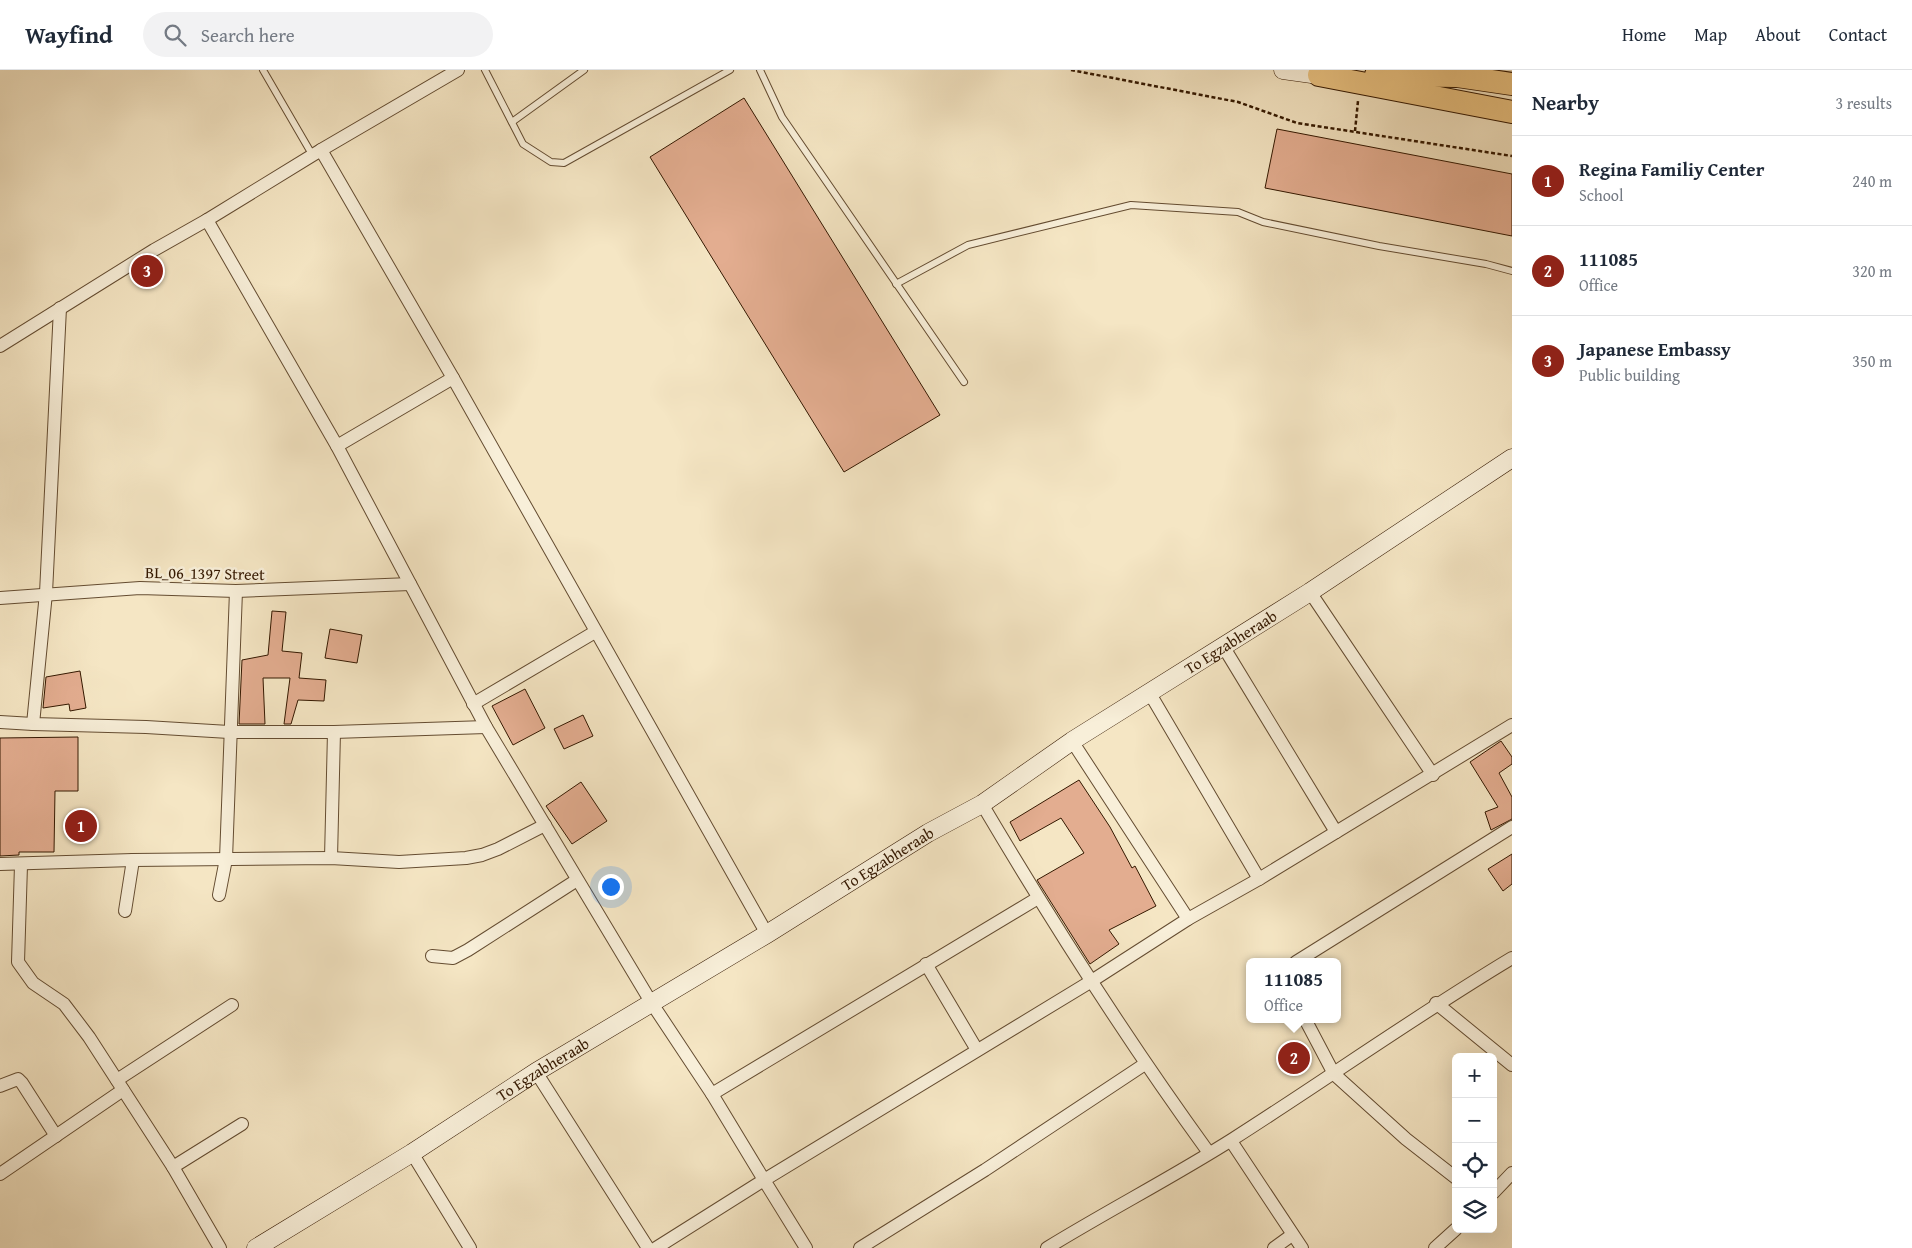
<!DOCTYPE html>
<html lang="en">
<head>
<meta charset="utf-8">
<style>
  body { margin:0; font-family:"Gentium Book Plus",serif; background:#f2f2f3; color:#1f2937 }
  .controls { position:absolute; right:15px; bottom:15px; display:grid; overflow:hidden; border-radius:8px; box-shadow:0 5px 20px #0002 }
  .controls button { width:45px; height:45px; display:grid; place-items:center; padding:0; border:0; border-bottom:1px solid #e0e1e3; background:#fff; color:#1f2937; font:25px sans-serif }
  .you { position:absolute; left:610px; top:816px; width:18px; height:18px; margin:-12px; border:4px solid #fff; border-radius:50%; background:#1a73e8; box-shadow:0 0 0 8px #1a73e833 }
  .badge { display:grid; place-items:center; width:32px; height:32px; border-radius:50%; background:#8f2418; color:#fff; font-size:16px; font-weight:700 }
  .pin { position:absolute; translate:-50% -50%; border:2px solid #fff; box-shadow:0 1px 5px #0006 }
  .popup { position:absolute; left:1246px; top:888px; width:95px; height:65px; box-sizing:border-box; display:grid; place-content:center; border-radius:8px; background:#fff; filter:drop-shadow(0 1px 4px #0005); font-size:16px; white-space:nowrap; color:#747a83 }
  .popup b { font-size:19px; color:#1f2937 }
  .popup::after { content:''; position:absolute; left:50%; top:100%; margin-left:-10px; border:10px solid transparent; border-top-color:#fff }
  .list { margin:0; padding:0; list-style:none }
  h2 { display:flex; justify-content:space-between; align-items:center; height:65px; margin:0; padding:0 20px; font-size:21px }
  h2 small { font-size:16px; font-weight:400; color:#747a83 }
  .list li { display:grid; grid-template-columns:32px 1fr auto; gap:15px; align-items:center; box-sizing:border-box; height:90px; padding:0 20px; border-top:1px solid #e0e1e3 }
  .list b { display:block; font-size:19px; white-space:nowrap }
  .list p { margin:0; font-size:16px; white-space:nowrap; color:#747a83 }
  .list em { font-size:16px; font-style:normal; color:#747a83 }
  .icon { flex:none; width:28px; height:28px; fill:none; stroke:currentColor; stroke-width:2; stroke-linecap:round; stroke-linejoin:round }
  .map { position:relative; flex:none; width:1512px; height:1178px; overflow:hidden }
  header { display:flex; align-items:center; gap:30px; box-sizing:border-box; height:70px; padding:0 25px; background:#fff; border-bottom:1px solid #e0e1e3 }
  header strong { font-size:24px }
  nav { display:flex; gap:28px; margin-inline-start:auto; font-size:18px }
  .search { width:350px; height:45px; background:#f2f2f3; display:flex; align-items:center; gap:12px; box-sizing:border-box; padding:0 18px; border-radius:28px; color:#747a83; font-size:19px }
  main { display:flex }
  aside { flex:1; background:#fff }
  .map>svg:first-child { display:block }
</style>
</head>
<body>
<header>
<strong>Wayfind</strong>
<div class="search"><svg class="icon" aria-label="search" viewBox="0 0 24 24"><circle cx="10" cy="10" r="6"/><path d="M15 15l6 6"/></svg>Search here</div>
<nav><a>Home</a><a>Map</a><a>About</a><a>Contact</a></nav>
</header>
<main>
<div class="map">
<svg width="1512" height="1178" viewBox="0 0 1512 1178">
  <rect width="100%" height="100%" fill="#f5e6c4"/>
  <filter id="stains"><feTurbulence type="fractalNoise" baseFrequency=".004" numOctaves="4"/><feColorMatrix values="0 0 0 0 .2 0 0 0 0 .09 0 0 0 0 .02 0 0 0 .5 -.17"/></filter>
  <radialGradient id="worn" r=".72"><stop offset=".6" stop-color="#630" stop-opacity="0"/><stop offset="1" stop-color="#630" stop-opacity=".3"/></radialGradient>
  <!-- building -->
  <g fill="#e3ad90" stroke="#341800">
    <path d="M744 28 940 345 844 402 650 87Z"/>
    <path d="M1277 59 1512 104V166L1265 118Z"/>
    <path d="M272 541 286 542 282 581 302 583 299 608 326 610 324 631 298 630 291 654H284L290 608H263L265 654H239L242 590 268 585Z"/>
    <path d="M330 559 362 565 357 593 325 588Z"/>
    <path d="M80 601 86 638 70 641 69 634 43 638 46 607Z"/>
    <path d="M525 619 545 658 513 675 492 636Z"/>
    <path d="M583 645 593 666 564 679 554 659Z"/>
    <path d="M78 667V721H55L54 782H19V785L0 786V668Z"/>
    <path d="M1501 671 1512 687V694L1499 703 1512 727V749L1491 760 1485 742 1498 737 1470 692Z"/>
    <path d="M1079 710 1110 757 1132 798 1135 796 1156 836 1109 860 1119 874 1090 894 1037 810 1084 783 1061 748 1020 771 1010 752Z"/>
    <path d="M581 712 607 751 572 774 546 736Z"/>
    <path d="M1512 784V814L1503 821 1488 799Z"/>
  </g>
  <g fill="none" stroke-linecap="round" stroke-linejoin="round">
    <!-- lane casing -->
    <g stroke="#644c31" stroke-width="8">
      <g id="lane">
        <path d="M263 0 313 86"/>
        <path d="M485 0 523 74 551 92 564 93 730 0"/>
        <path d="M760 0 782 47 964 312"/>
        <path d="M512 52 584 0"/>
        <path d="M896 214 968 175 1131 135 1238 142 1263 152 1379 176 1486 194 1512 201"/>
      </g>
    </g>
    <!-- street casing -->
    <g stroke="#644c31" stroke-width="14">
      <g id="street">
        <path d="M321 80 458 0"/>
        <path d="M207 150 321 80 453 308 767 864"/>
        <path d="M60 238 46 523 33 654 146 657 229 662H334L486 657"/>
        <path d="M0 276 154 180 207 150 337 376 486 657 651 932 712 1024 764 1110 656 1178"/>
        <path d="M337 376 453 308"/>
        <path d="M1310 522 1433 705"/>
        <path d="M0 528 140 518 236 521 410 514"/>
        <path d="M1223 576 1336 762"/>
        <path d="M1149 622 1259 809"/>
        <path d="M473 634 595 562"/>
        <path d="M0 652 33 654"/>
        <path d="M1072 671 1188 849"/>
        <path d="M982 734C1053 854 1127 970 1209 1083"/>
        <path d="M331 788 334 662"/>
        <path d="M0 794 133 790 331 788 399 792 466 788 482 785 498 779 545 755"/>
        <path d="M21 795 18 892 33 913 64 934 89 967 173 1097 220 1178"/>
        <path d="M219 825 226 789 236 521"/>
        <path d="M125 841 133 790"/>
        <path d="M432 886 453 888 468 880 577 810"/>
        <path d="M1296 892 1512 757"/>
        <path d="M926 894 977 980"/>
        <path d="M1436 933 1512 995"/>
        <path d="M1305 949 1334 1004 1406 1069 1456 1108"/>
        <path d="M536 1002 648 1178"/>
        <path d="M117 1010 232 935"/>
        <path d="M0 1016 18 1009 22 1013 56 1066"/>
        <path d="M712 1024 1038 828"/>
        <path d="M1231 1071 1302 1178"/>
        <path d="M412 1083 470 1178"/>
        <path d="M173 1097 242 1054"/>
        <path d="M0 1104 123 1020"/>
        <path d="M1493 1123 1512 1103"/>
        <path d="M806 1178 764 1110 1090 912 1188 849 1259 809 1512 655"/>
        <path d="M860 1178 985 1100 1145 994"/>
        <path d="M1047 1178C1109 1140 1173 1107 1233 1069 1327 1009 1417 945 1512 888"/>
        <path d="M1274 1178 1292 1165"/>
        <path d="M1435 1178 1456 1159"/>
      </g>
    </g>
    <!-- secondary casing -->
    <g stroke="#341800" stroke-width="19">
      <g id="secondary">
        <path d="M1283 0 1319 5"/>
        <path id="s1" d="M256 1178 412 1083 536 1002 767 864 928 763 982 734 1072 671 1310 522 1512 388"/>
      </g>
    </g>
    <!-- highway casing -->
    <g stroke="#341800" stroke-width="24">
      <g id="highway">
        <path d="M1444 4 1512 14"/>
        <path d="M1319 5 1512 42"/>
        <path d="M1376 5 1458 6"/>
      </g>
    </g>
    <!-- path -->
    <g stroke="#341800" stroke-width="2.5" stroke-dasharray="4 2.5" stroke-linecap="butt">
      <path d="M1071 0 1238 32 1297 53 1512 86"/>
      <path d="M1355 61 1358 31"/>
    </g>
    <!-- lane -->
    <use href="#lane" stroke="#f8efd9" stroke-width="6"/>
    <!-- street -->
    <use href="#street" stroke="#f8efd9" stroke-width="12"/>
    <!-- secondary -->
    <use href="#secondary" stroke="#f8efd9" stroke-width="18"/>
    <!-- highway -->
    <use href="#highway" stroke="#eac382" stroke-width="22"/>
  </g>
  <g text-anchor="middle" stroke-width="5" stroke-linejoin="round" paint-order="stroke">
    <!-- street labels -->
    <g font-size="16" fill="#341800" stroke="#f8efd9">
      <text transform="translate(205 503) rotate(1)" y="6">BL_06_1397 Street</text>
      <text dy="6" stroke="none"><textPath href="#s1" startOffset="1148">To Egzabheraab</textPath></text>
      <text dy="6" stroke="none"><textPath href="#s1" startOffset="742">To Egzabheraab</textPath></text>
      <text dy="6" stroke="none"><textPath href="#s1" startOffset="338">To Egzabheraab</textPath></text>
    </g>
  </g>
  <rect width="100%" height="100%" filter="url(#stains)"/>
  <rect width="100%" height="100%" fill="url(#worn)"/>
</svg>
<div class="controls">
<button>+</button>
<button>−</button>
<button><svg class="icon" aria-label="locate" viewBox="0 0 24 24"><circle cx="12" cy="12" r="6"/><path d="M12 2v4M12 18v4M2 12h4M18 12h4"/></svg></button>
<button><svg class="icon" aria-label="layers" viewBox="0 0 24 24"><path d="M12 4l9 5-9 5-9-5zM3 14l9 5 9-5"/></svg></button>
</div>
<div class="you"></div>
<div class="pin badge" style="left:81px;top:756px">1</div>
<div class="pin badge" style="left:1294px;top:988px">2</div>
<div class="popup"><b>111085</b>Office</div>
<div class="pin badge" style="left:147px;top:201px">3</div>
</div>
<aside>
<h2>Nearby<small>3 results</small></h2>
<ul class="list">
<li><span class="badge">1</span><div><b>Regina Familiy Center</b><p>School</p></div><em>240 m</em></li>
<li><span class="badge">2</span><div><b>111085</b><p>Office</p></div><em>320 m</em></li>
<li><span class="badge">3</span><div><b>Japanese Embassy</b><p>Public building</p></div><em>350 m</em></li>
</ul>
</aside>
</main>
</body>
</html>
